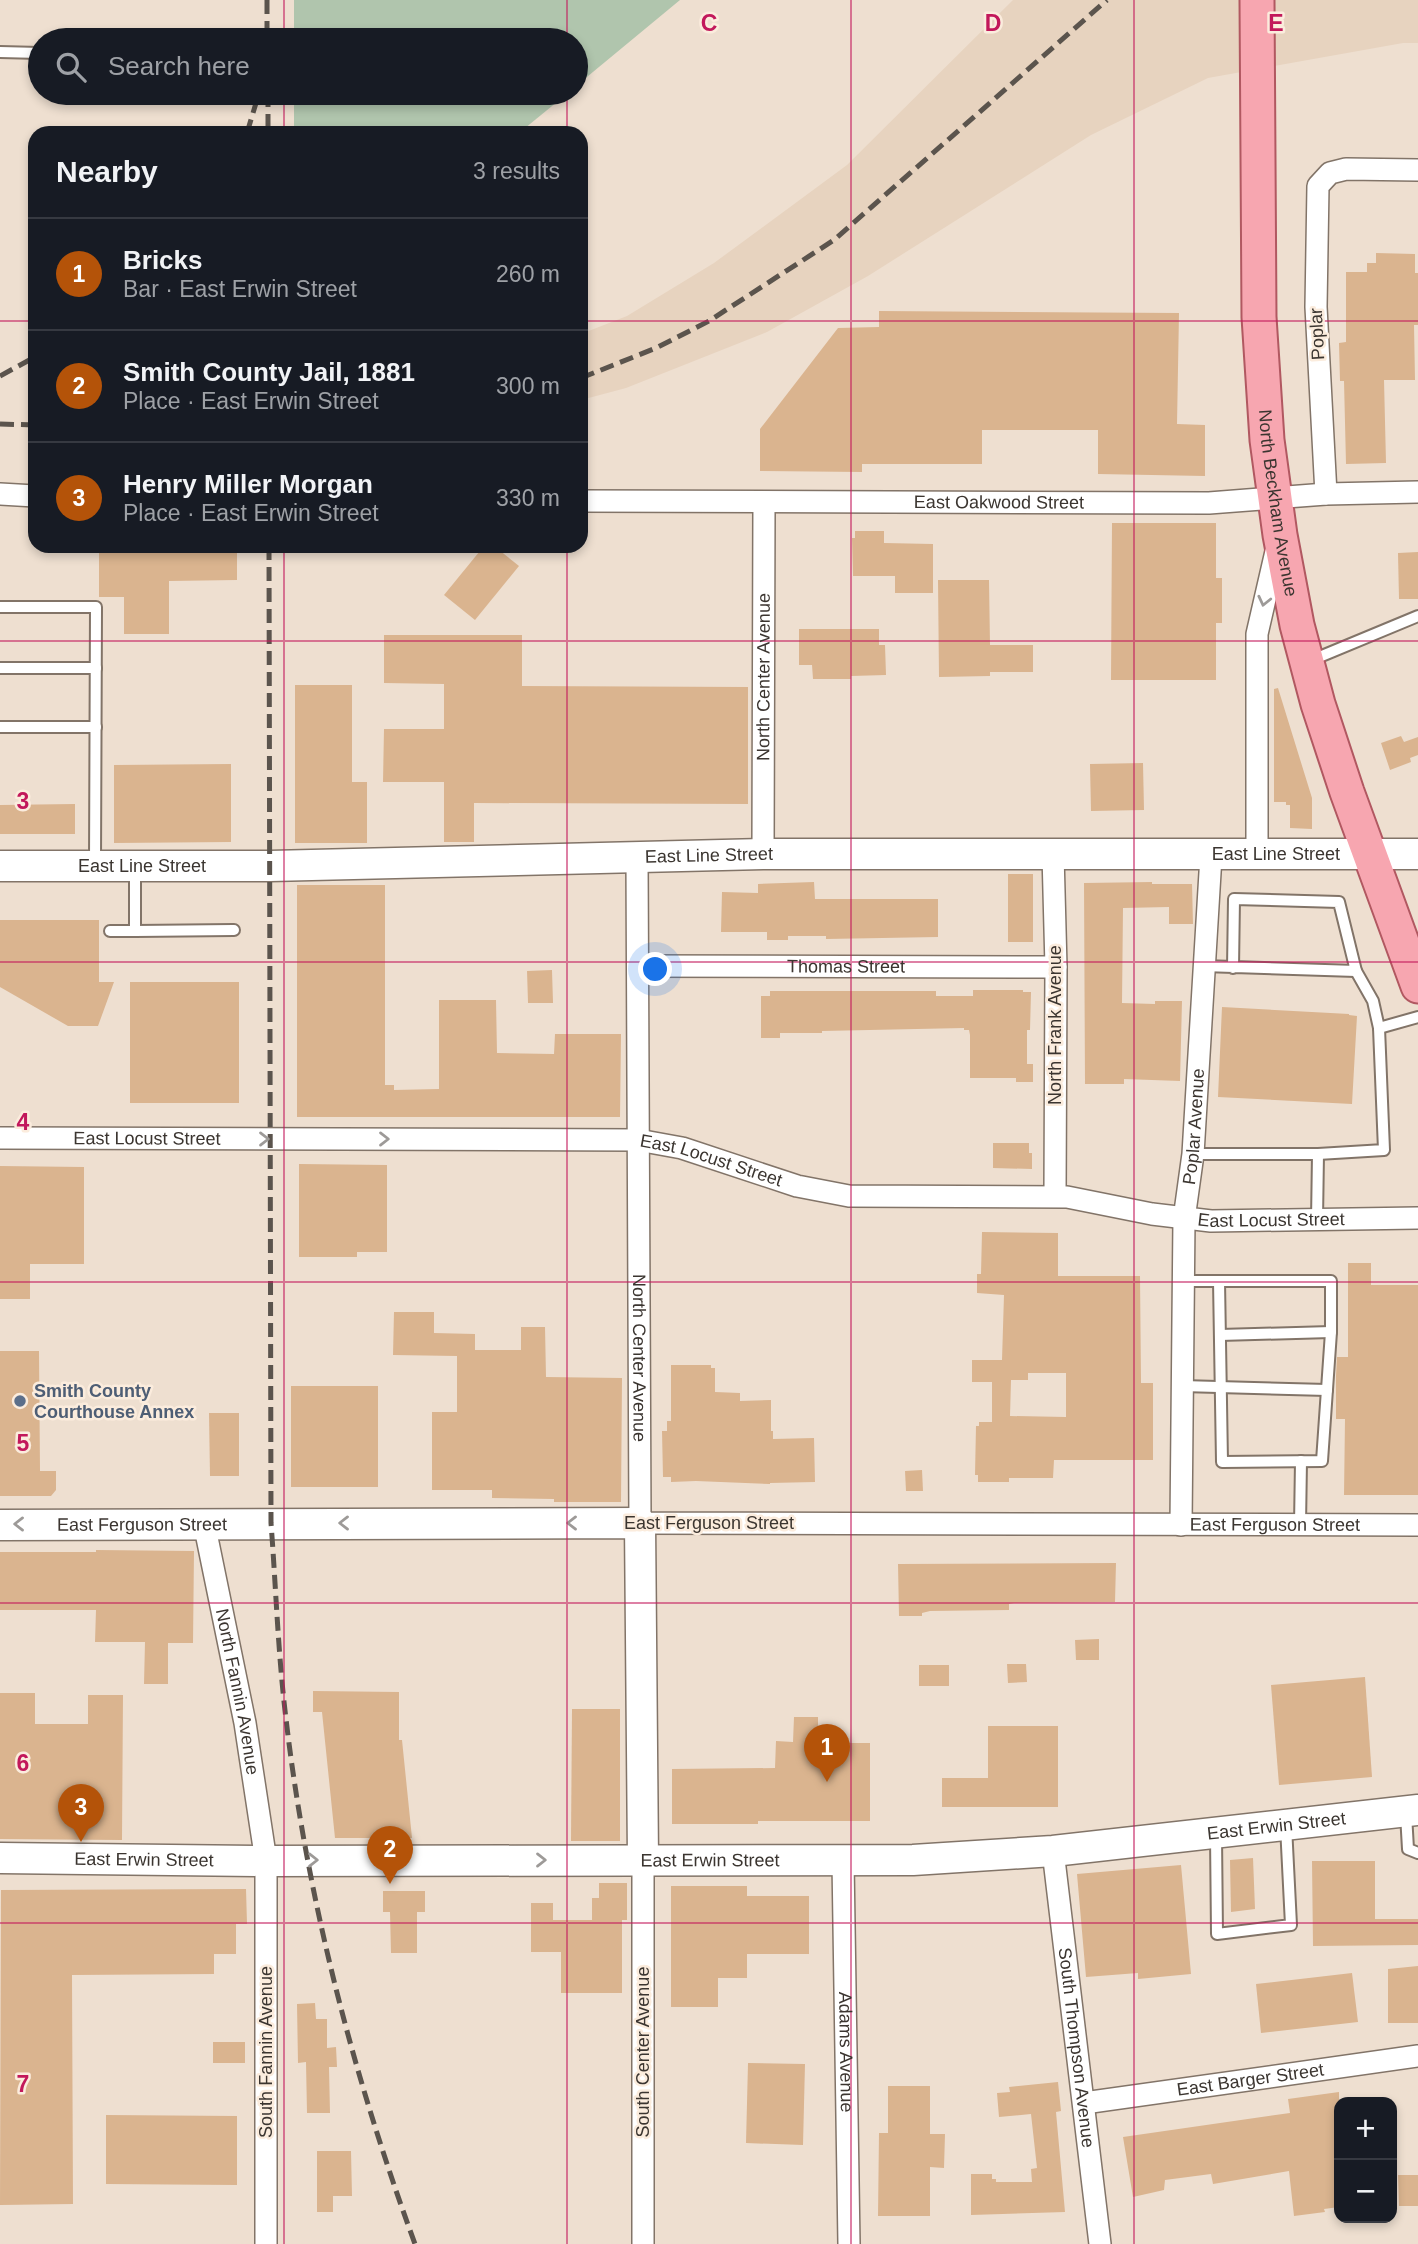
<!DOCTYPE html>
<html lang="en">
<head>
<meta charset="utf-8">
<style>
  body { margin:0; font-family:Helvetica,sans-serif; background:#242831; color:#f1f3f6 }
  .controls { position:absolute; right:21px; bottom:21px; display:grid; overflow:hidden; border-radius:14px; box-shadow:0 4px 10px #0003 }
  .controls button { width:63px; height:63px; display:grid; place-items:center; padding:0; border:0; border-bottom:2px solid #363941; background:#171b24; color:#f1f3f6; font:35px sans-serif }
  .you { position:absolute; left:656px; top:970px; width:24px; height:24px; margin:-18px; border:5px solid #fff; border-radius:50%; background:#1a73e8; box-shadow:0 0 0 10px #1a73e833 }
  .badge { display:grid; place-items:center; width:46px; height:46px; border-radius:50%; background:#b45309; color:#fff; font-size:23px; font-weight:700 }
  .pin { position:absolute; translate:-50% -58px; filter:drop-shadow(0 2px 4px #0008) }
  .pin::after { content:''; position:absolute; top:37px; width:24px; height:21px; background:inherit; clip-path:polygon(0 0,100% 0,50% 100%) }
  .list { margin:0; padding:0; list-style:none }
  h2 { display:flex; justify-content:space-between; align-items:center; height:91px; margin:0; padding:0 28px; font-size:30px }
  h2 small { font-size:23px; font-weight:400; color:#9ea1a6 }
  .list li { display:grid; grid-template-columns:46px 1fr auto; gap:21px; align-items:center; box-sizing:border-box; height:112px; padding:0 28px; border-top:2px solid #363941 }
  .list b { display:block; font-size:26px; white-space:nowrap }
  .list p { margin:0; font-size:23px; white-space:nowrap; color:#9ea1a6 }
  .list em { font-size:23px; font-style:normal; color:#9ea1a6 }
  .icon { flex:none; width:38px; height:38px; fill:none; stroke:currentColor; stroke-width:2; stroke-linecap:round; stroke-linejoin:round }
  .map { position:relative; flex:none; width:1418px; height:2244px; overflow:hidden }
  .search { position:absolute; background:#171b24; box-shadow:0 4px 10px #0003; left:28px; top:28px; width:560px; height:77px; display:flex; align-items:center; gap:18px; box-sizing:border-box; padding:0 24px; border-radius:38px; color:#9ea1a6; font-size:26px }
  .panel { position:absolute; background:#171b24; box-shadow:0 4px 10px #0003; left:28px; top:126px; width:560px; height:427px; border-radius:21px }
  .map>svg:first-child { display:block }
</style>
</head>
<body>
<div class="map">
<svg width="1418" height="2244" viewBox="0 0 1418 2244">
  <rect width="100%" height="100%" fill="#eedfd0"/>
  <!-- built -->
  <path fill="#e7d3bf" d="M1013 0H1418V43H1403L1208 78 1091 135 868 276 767 332 626 388 581 400V334L627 316 714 263 847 165Z"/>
  <!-- green -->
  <g fill="#b0c5ad">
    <path d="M294 0H680L576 86V40H294Z"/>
    <path d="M294 93H568L519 133H294Z"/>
  </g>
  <!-- building -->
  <g fill="#dab48f" fill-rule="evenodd">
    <path d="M1376 253 1415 254V273H1418V325H1414L1415 380H1384L1386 463 1346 464 1344 381H1340L1339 343 1346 342V272H1367V263H1376Z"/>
    <path d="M879 311 1179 313 1177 424 1205 425V476L1098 474V430H982V464H862V472L760 471V429L838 328 879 327Z"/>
    <path d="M1112 523H1216V578H1222V623H1216V680H1111Z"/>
    <path d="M855 531H884V543L933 544V593H895V576H853L852 538H855Z"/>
    <path d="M99 546H237V580L169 581V634H124V597H99Z"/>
    <path d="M484 546H494L519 566 475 620 444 595Z"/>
    <path d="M1418 552V599H1399L1398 553Z"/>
    <path d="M938 580H989L990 645H1033V672H990V676L939 677Z"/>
    <path d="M799 629H879V645H885L886 675 851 676V679H813L812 665H799Z"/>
    <path d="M384 635H522V686L748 687V804L474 803V842H444V782H383L384 729H444V684L384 683Z"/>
    <path d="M295 685H352V782H367V843H295Z"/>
    <path d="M1278 688 1312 798V829L1290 828V805H1286V802H1274V689Z"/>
    <path d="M1401 736 1404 742 1418 737V755L1410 758 1411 762 1390 770 1381 743Z"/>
    <path d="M1143 763 1144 810 1091 811 1090 764Z"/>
    <path d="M231 764V842L114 843V765Z"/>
    <path d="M75 804V834H0V805Z"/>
    <rect x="1008" y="874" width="25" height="68"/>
    <path d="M814 882 815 899H938V937L826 939V936H788V940H767V932H721L722 892 758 893V884Z"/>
    <path d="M1152 882V884H1192L1193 924H1169V907L1123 908 1122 1003 1155 1004V1001H1182L1180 1081 1124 1079V1084H1085L1084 883Z"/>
    <path d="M297 885H385V1085H394V1090L439 1089V1000H496L497 1053 554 1054 555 1034H621L620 1117H297Z"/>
    <path d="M0 920H99V982H114L98 1026H68L0 987Z"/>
    <path d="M552 970 553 1003H528L527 971Z"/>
    <rect x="130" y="982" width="109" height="121"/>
    <path d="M973 990H1023V992H1031L1030 1030H1027V1064H1033V1082H1016V1078H970V1035L969 1030H964V1028L822 1031V1033H780V1038H761V996H770V991H936V996H973Z"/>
    <path d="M1222 1007 1349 1014V1015L1357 1016 1352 1104 1218 1097Z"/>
    <path d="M993 1143H1029V1153H1032V1169L993 1168Z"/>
    <path d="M299 1164 387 1165V1252H357V1257H299Z"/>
    <path d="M0 1166 84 1167V1264H30V1299H0Z"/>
    <path d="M982 1232 1058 1233V1276H1140L1141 1383H1153V1460H1054L1053 1478H1009V1482H978V1475H975L976 1426H979V1422H992V1382H972V1360H1002L1004 1295 977 1293V1274H981ZM1028 1373H1066V1417L1010 1416 1011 1380H1028Z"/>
    <path d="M1348 1263H1371V1285H1418V1495H1344L1345 1419H1336V1376L1337 1357H1348Z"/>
    <path d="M394 1312H434V1333L475 1334V1350H521V1327H545L546 1377 622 1378 621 1502H554V1499L492 1498V1490H432V1412H457V1356L393 1355Z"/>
    <path d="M0 1351H39L40 1471H56V1490L51 1496H0Z"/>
    <path d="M671 1365H711V1368H715V1392L740 1393V1401L771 1400V1431H773V1439L814 1438 815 1482 770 1483V1484L696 1481 671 1482V1477H663L662 1431H667V1421H671Z"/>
    <rect x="291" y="1386" width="87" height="101"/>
    <path d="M209 1413H239V1476H210Z"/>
    <path d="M922 1470 923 1491H906L905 1471Z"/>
    <path d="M96 1550 194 1551 193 1643H168V1684H144L145 1642H95L96 1610H0V1552H96Z"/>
    <path d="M1116 1563 1115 1602 1014 1603 1009 1604V1610L930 1611 922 1613V1616H899L898 1564Z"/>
    <path d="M1099 1639V1660H1076L1075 1640Z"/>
    <path d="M1007 1664H1026L1027 1682 1008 1683Z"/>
    <rect x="919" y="1665" width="30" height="21"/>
    <path d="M1365 1677 1372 1777 1279 1785 1271 1685Z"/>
    <path d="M313 1691 399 1692V1740H402L412 1838H335L322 1712H313Z"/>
    <path d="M0 1693H35V1724H88V1695H123L122 1840 0 1839Z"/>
    <path d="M572 1709H620V1841H571Z"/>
    <path d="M794 1717H818V1743H870V1821H758V1824H672V1769L775 1768 776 1741 793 1742Z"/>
    <path d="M988 1726H1058V1807H942V1778H988Z"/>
    <path d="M1253 1858 1255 1909 1231 1912 1230 1860Z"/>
    <path d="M1312 1861H1375V1919H1418V1945L1313 1946Z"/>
    <path d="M1181 1865 1191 1974 1138 1979V1973L1086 1977 1077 1874Z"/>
    <path d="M599 1883H627V1920H622V1993H561V1952H531V1903H553V1920H592V1898H599Z"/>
    <path d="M671 1886H747V1896H809V1954H747V1978H718V2007H671Z"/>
    <path d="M246 1889 247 1924H236V1954H214V1974L72 1975 73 2204 0 2205 1 1890Z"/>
    <path d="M383 1891H425V1912H417V1953H391L390 1912H383Z"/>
    <path d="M1418 1966V2023H1388V1969Z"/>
    <path d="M1352 1973 1358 2022 1261 2033 1256 1984Z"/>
    <path d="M315 2003 316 2019H327V2048L336 2047 337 2067H329L330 2113H307L306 2062 298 2063 297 2004Z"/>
    <rect x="213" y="2042" width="32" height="21"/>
    <path d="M748 2063 805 2064 803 2145 746 2143Z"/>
    <path d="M1058 2082 1061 2111 1056 2112 1065 2212 971 2215V2174H992V2179H996V2182H1032L1031 2169 1037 2168 1031 2114 999 2117 997 2093 1010 2092 1009 2087Z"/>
    <path d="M888 2086H930V2134H945L944 2168 930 2167V2216H878L879 2133H888Z"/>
    <path d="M1339 2092V2207L1324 2209 1325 2212 1294 2216 1289 2171 1213 2184 1211 2174 1165 2180 1164 2190 1133 2197 1123 2137 1290 2113 1288 2099Z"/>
    <path d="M106 2115 237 2116V2185L106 2184Z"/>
    <path d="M317 2151H351L352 2196H333V2212H317Z"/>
    <path d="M1398 2175H1418V2206H1399Z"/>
  </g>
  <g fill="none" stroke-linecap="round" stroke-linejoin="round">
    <!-- lane casing -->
    <g stroke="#827468" stroke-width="14">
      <g id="lane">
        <path d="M0 52 40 53"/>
        <path d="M0 607H96L95 863"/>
        <path d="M1312 660 1418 616"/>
        <path d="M0 668H96"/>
        <path d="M0 727H96"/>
        <path d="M135 868V931L234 930"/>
        <path d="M110 931H135"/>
        <path d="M1203 966 1356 971 1339 902 1234 899 1233 968"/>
        <path d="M1379 1028 1418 1017"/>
        <path d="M1193 1154H1318L1384 1150 1379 1028 1373 1001 1356 971"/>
        <path d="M1317 1220 1318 1154"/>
        <path d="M1183 1281H1331V1332L1322 1461 1222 1462 1219 1281"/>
        <path d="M1220 1335 1331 1332"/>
        <path d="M1182 1386 1327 1390"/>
        <path d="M1300 1525 1301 1461"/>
        <path d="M1406 1814 1408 1849 1418 1853"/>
        <path d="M1216 1836 1217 1934 1291 1925 1286 1826"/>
      </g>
    </g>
    <!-- street casing -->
    <g stroke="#827468" stroke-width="24">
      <g id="street">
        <path d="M0 494 35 496"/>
        <path d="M1326 494 1316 307 1318 186 1330 173 1346 169 1418 170"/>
        <path id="s1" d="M581 501 1209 503 1326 494 1418 492"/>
        <path id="s2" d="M763 854 764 502"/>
        <path d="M1053 854 1056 967 1055 1196"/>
        <path d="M1257 855V634L1277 547"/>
        <path id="s3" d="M637 858 640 1523 1418 1525"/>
        <path id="s4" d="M638 966 1056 967"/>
        <path id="s5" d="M0 1138 638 1140 682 1148 797 1186 849 1196 1067 1197 1152 1214 1211 1221 1418 1218"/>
        <path id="s6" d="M204 1523 245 1723 266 1861V2244"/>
        <path id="s7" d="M1181 1525 1184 1219 1193 1154 1211 856"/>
        <path id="s8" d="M1053 1851 1100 2244"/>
        <path d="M643 1860V2244"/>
        <path id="s9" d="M843 1861 849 2244"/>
        <path id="s10" d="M1084 2103 1418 2056"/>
      </g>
    </g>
    <!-- secondary casing -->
    <g stroke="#827468" stroke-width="33">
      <g id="secondary">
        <path id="s11" d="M0 866H270L763 854H1418"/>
        <path id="s12" d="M0 1525 640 1523 643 1860"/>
        <path id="s13" d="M0 1858 266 1861 913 1860 1053 1851 1418 1810"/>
      </g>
    </g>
    <!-- primary casing -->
    <g stroke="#b15861" stroke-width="37">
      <g id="primary">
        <path id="s14" d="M1257 0 1259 317 1267 440 1280 535 1297 625 1318 704 1347 792 1418 986"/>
      </g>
    </g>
    <!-- lane -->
    <use href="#lane" stroke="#fff" stroke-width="10"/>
    <!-- street -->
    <use href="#street" stroke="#fff" stroke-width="21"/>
    <!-- secondary -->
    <use href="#secondary" stroke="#fff" stroke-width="30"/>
    <!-- primary -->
    <use href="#primary" stroke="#f7a6b0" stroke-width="33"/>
    <!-- rail -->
    <g stroke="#5b544d" stroke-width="5" stroke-dasharray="14 7" stroke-linecap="butt">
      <path d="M267 0V40"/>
      <path d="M268 93V133"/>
      <path d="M247 133 259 93"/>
      <path d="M0 376 35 357"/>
      <path d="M581 378 656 348 709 321 834 240 1107 0"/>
      <path d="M0 424 35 425"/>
      <path d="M269 546 271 1523C276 1588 278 1654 286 1719 307 1898 353 2075 415 2244"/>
    </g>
  </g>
  <!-- one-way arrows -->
  <defs><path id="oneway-chevron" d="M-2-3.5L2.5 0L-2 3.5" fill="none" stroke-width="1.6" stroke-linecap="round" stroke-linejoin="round" transform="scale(1.75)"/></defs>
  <g stroke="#9d9a98">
    <use href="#oneway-chevron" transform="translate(1264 601) rotate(103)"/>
    <use href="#oneway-chevron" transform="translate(264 1139)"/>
    <use href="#oneway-chevron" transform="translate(384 1139)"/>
    <use href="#oneway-chevron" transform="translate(344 1523) rotate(-180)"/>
    <use href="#oneway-chevron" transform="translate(572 1523) rotate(-180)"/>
    <use href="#oneway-chevron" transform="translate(19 1524) rotate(180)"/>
    <use href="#oneway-chevron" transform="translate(313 1860)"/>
    <use href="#oneway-chevron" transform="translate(541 1860)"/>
  </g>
  <!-- grid -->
  <path fill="none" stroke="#c2185b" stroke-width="2" stroke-opacity="0.55" d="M284 0V40M567 0V40M851 0V2244M1134 0V2244M284 93V133M567 93V133M0 321H35M581 321H1418M284 546V2244M567 546V2244M0 641H1418M0 962H1418M0 1282H1418M0 1603H1418M0 1923H1418"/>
  <!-- markers -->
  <circle fill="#5c6f8a" stroke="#fbecdd" stroke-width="2.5" cx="20" cy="1401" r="7"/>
  <g text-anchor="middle" stroke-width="5" stroke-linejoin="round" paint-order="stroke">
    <!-- street labels -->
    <g font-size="18" fill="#3b3530" stroke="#fbecdd">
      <text transform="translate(1317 334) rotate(-93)" y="6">Poplar</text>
      <text dy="6" stroke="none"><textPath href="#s1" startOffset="418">East Oakwood Street</textPath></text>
      <text dy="6" stroke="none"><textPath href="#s14" startOffset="504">North Beckham Avenue</textPath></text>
      <text dy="6" stroke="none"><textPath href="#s2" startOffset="177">North Center Avenue</textPath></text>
      <text dy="6" stroke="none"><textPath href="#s11" startOffset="1276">East Line Street</textPath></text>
      <text dy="6" stroke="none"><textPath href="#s11" startOffset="709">East Line Street</textPath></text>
      <text dy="6" stroke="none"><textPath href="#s11" startOffset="142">East Line Street</textPath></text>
      <text dy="6" stroke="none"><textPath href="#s4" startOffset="208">Thomas Street</textPath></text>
      <text transform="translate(1055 1025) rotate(-90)" y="6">North Frank Avenue</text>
      <text dy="6" stroke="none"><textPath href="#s7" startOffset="399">Poplar Avenue</textPath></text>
      <text dy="6" stroke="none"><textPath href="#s5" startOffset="147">East Locust Street</textPath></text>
      <text dy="6" stroke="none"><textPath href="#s5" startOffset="714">East Locust Street</textPath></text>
      <text dy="6" stroke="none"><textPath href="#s5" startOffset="1281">East Locust Street</textPath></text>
      <text dy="6" stroke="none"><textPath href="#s3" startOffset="500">North Center Avenue</textPath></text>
      <text x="709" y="1529">East Ferguson Street</text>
      <text dy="6" stroke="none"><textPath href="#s12" startOffset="142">East Ferguson Street</textPath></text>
      <text dy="6" stroke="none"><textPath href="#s3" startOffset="1300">East Ferguson Street</textPath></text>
      <text dy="6" stroke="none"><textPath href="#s6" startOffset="172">North Fannin Avenue</textPath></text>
      <text dy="6" stroke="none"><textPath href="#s13" startOffset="1278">East Erwin Street</textPath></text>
      <text dy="6" stroke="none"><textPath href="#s13" startOffset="144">East Erwin Street</textPath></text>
      <text dy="6" stroke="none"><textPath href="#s13" startOffset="710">East Erwin Street</textPath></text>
      <text dy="6" stroke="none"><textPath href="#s8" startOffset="198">South Thompson Avenue</textPath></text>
      <text transform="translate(266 2052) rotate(-90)" y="6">South Fannin Avenue</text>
      <text transform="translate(643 2052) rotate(-90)" y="6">South Center Avenue</text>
      <text dy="6" stroke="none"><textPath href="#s9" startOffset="191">Adams Avenue</textPath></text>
      <text dy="6" stroke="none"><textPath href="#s10" startOffset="168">East Barger Street</textPath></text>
    </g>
    <!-- service labels -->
    <g font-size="18" font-weight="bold" fill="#4e5e75" stroke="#fbecdd" text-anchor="start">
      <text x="34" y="1397">Smith County<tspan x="34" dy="21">Courthouse Annex</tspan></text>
    </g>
  </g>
  <g font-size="23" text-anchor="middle" font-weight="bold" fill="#c2185b" stroke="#fbecdd" stroke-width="5" stroke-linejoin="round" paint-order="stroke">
    <text x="709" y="31">C</text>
    <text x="993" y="31">D</text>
    <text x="1276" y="31">E</text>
    <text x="23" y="809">3</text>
    <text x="23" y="1130">4</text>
    <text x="23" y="1451">5</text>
    <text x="23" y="1771">6</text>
    <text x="23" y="2092">7</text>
  </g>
</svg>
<div class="controls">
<button>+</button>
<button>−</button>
</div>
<div class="you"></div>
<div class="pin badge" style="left:827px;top:1782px">1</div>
<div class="pin badge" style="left:390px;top:1884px">2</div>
<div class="pin badge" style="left:81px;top:1842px">3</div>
<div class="search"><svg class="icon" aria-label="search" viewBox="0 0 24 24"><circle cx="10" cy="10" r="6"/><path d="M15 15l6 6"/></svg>Search here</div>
<section class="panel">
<h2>Nearby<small>3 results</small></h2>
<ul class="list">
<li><span class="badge">1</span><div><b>Bricks</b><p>Bar · East Erwin Street</p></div><em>260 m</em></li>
<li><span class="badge">2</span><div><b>Smith County Jail, 1881</b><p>Place · East Erwin Street</p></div><em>300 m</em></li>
<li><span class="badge">3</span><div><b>Henry Miller Morgan</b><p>Place · East Erwin Street</p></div><em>330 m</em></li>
</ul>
</section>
</div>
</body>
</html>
